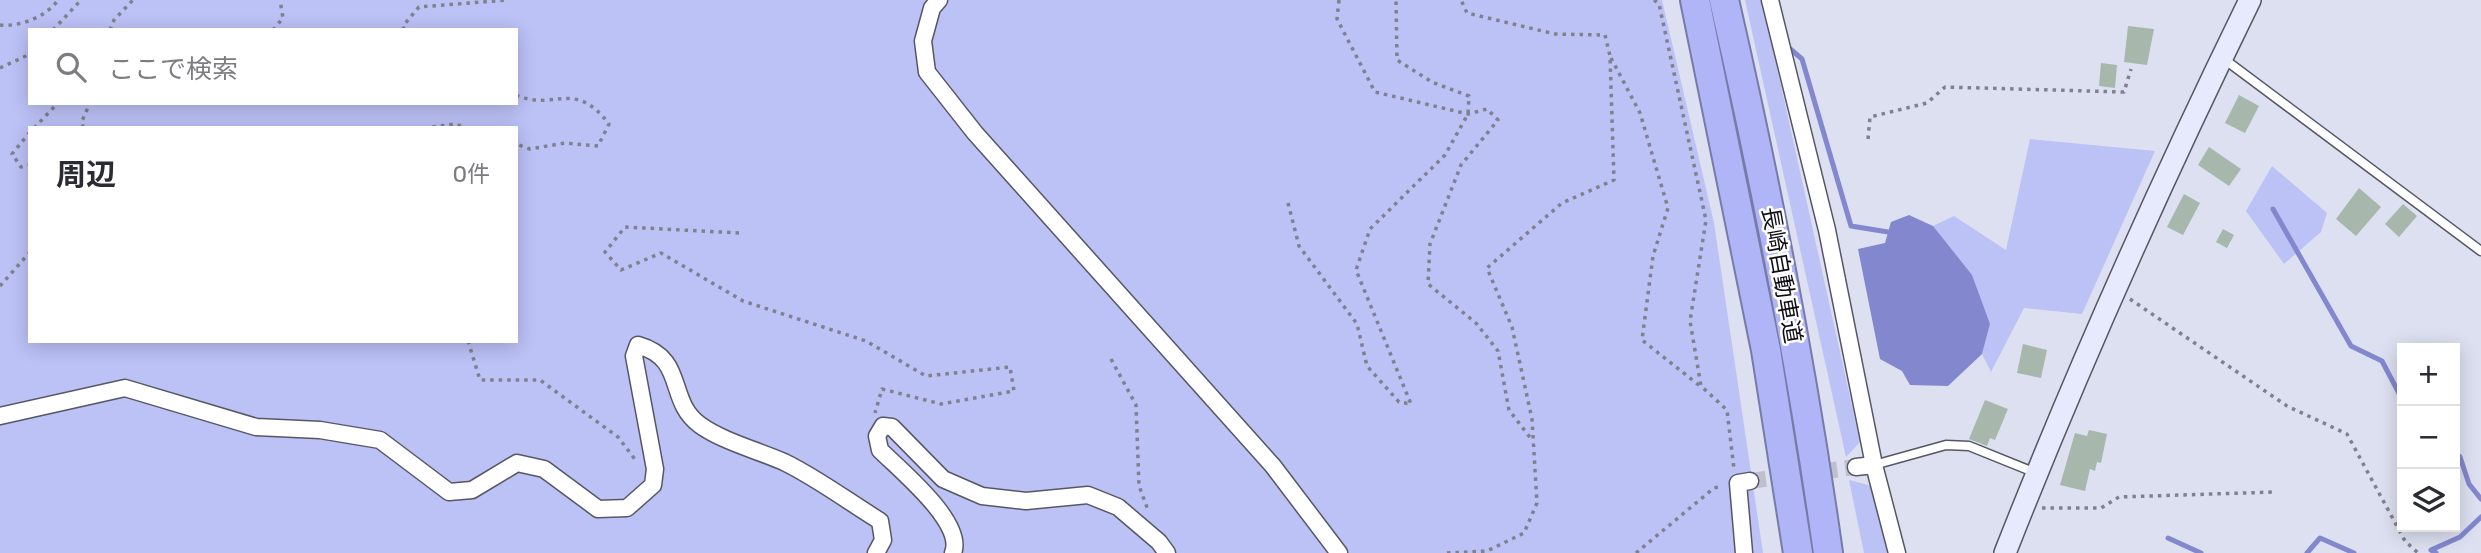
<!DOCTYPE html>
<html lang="ja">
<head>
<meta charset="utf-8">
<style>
  body { margin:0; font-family:Rubik,"Noto Sans JP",sans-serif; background:#f7f7f7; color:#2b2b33 }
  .controls { position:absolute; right:21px; bottom:21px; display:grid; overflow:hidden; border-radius:0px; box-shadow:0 4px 18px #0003 }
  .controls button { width:63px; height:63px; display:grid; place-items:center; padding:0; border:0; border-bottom:2px solid #e1e1e2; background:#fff; color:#2b2b33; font:35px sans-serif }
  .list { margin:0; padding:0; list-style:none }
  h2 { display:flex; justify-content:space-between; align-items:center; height:91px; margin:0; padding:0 28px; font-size:30px }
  h2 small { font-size:23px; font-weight:400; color:#7c7c81 }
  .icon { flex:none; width:38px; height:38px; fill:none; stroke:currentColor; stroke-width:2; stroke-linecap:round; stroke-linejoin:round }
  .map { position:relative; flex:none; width:2481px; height:553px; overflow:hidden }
  .search { position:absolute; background:#fff; box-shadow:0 4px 18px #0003; left:28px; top:28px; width:490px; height:77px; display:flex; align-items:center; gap:18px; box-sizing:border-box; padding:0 24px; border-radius:0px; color:#7c7c81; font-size:26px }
  .panel { position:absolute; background:#fff; box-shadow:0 4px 18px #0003; left:28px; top:126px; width:490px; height:217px; border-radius:0px }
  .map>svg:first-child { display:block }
</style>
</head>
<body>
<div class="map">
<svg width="2481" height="553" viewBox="0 0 2481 553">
  <rect width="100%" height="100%" fill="#dde0f0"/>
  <!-- green -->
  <g fill="#bcc1f6" fill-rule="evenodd">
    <path d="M0 0H1662L1714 223 1763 553H0ZM30 30H516V103H30ZM30 128H516V341H30Z"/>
    <path d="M1745 0H1762L1860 442 1846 457Z"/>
    <path d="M2030 139 2155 151 2082 314 2024 308 1991 372 1982 354 1990 324 1933 226 1954 216 2006 250Z"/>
    <path d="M2272 166 2327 213 2321 232 2284 264 2246 211Z"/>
    <path d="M1849 480 1872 486 1890 553H1864Z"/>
  </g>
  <!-- water -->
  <path fill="#8387ce" d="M1909 215 1933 226 1972 275 1990 324 1982 354 1948 386 1910 385 1902 371 1880 359 1858 249 1885 243 1891 222Z"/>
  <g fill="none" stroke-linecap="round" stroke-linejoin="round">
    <!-- stream -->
    <g stroke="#8387ce" stroke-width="5">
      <path d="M1788 47 1802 59 1851 226 1888 232"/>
      <path d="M2273 209 2351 346 2382 361 2402 399"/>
      <path d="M2455 452 2460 457 2469 484 2481 499"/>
      <path d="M2168 538 2201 553"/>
      <path d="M2307 553 2320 538 2354 553"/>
      <path d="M2436 553 2431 550 2460 537 2481 517"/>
    </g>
  </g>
  <!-- building -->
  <g fill="#a8b7ab">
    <path d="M2128 26 2154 29 2147 65 2124 62Z"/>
    <path d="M2101 63 2117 65 2115 88 2099 86Z"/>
    <path d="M2239 95 2259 106 2245 133 2225 123Z"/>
    <path d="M2209 147 2241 169 2229 186 2198 165Z"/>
    <path d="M2359 188 2381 207 2356 236 2336 219Z"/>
    <path d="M2184 194 2200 203 2183 235 2167 227Z"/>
    <path d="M2403 204 2417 216 2399 237 2385 224Z"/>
    <path d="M2223 229 2234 235 2227 248 2216 242Z"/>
    <path d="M2023 344 2047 350 2041 378 2017 373Z"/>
    <path d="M1985 400 2008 409 1995 440 1990 438 1987 446 1969 439Z"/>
    <path d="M2089 430 2107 434 2101 463 2097 462 2095 471 2090 469 2085 491 2060 485 2075 433 2087 436Z"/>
  </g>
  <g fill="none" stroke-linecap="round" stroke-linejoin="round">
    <!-- street-tunnel -->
    <path stroke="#bec0cf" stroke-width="16" stroke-dasharray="16 8" stroke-linecap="butt" d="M1750 481 1856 467"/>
    <!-- lane casing -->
    <g stroke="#555765" stroke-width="11">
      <g id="lane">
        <path d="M2224 59 2481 251"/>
        <path d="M1874 465 1946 445 1969 446 2036 473"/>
      </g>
    </g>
    <!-- street casing -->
    <g stroke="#555765" stroke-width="19">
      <g id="street">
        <path d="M939 0 932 8 923 41 927 72 975 133 1273 466 1339 553"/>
        <path d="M1770 0 1827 230 1874 465 1897 553"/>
        <path d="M0 416 125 388 256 427 320 430 380 440 449 492 472 490 517 463 544 469 598 509 627 508 653 485 655 469 634 356 638 345C687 359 666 400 700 425 722 441 759 451 784 462 817 478 849 502 880 521L883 540 876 553"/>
        <path d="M1856 467 1874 465"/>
        <path d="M953 553C965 523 901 471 880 450L877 436 883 426 892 427 943 479 982 496 1026 501 1088 495 1118 507 1159 542 1167 553"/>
        <path d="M1744 553 1738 483 1750 481"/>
      </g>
    </g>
    <!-- secondary casing -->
    <g stroke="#555765" stroke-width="24">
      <path id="secondary" d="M2005 553C2079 365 2161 182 2250 0"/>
    </g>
    <!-- highway casing -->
    <g stroke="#777ba8" stroke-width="32">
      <g id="highway">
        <path d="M1695 0 1766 350 1798 553"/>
        <path d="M1724 0C1766 183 1802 367 1828 553"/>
      </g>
    </g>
    <!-- path -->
    <g stroke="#7f818d" stroke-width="3.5" stroke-dasharray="3.5 5" stroke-linecap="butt">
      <path d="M1339 0 1337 19 1375 92 1468 114 1487 109 1498 120 1461 165 1430 244 1428 284 1476 323 1498 351 1509 410 1532 440"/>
      <path d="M1654 0 1659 4 1706 220 1690 321 1701 386 1727 410 1734 469"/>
      <path d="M0 25C20 27 46 17 58 0"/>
      <path d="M53 30 81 0"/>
      <path d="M110 30 114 20 133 0"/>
      <path d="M273 30 283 18 280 0"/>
      <path d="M404 30 403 26 419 7 507 0"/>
      <path d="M1611 58 1640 113 1668 208 1653 256 1642 340 1700 386"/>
      <path d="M0 68 30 54"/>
      <path d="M516 95C555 112 574 78 609 124L598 146 565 143 530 149 516 144"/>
      <path d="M34 128 58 103"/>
      <path d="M83 128 82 121 90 103"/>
      <path d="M125 128H138"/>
      <path d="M424 128 455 124 466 128"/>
      <path d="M30 132 12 154 21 167 30 165"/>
      <path d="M1868 139 1870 117 1927 103 1945 87 2124 92 2131 69"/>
      <path d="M1288 203 1299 246 1357 324 1367 366 1399 402 1411 404 1356 270 1370 229 1445 155 1468 114 1469 96 1432 82 1397 60 1396 0"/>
      <path d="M739 233 625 227 605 252 621 270 661 253 743 301 866 341 926 376 1010 367 1014 391 941 404 882 389 875 413"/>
      <path d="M0 286 30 252"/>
      <path d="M2130 299 2287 406 2347 434 2405 541 2418 553"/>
      <path d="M468 341 480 380H540L618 437 637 462"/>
      <path d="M1111 359 1136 405 1139 486 1148 510"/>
      <path d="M2042 508H2101L2119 497 2275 492"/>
      <path d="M1447 553 1487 551 1524 533 1537 503 1532 419 1512 327 1487 268 1562 203 1614 180 1610 56 1605 35 1555 34 1467 13 1461 0"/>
      <path d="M1636 553 1714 488 1722 486"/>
    </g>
    <!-- lane -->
    <use href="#lane" stroke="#fff" stroke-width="8"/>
    <!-- street -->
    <use href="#street" stroke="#fff" stroke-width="16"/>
    <!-- secondary -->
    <use href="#secondary" stroke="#e7e9fd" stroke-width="21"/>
    <!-- highway -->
    <use href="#highway" stroke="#b0b5f7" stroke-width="28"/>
  </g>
  <g text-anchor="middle" stroke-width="5" stroke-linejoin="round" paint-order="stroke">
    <!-- street labels -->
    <g font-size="23" fill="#0e0e14" stroke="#fff">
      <text transform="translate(1782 275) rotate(80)" y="8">長崎自動車道</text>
    </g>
  </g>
</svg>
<div class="controls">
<button>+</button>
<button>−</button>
<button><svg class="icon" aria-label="layers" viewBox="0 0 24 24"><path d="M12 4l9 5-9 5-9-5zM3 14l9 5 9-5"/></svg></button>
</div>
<div class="search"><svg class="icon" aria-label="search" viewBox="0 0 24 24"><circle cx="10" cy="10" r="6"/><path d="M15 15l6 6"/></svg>ここで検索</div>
<section class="panel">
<h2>周辺<small>0件</small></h2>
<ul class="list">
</ul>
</section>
</div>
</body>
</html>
